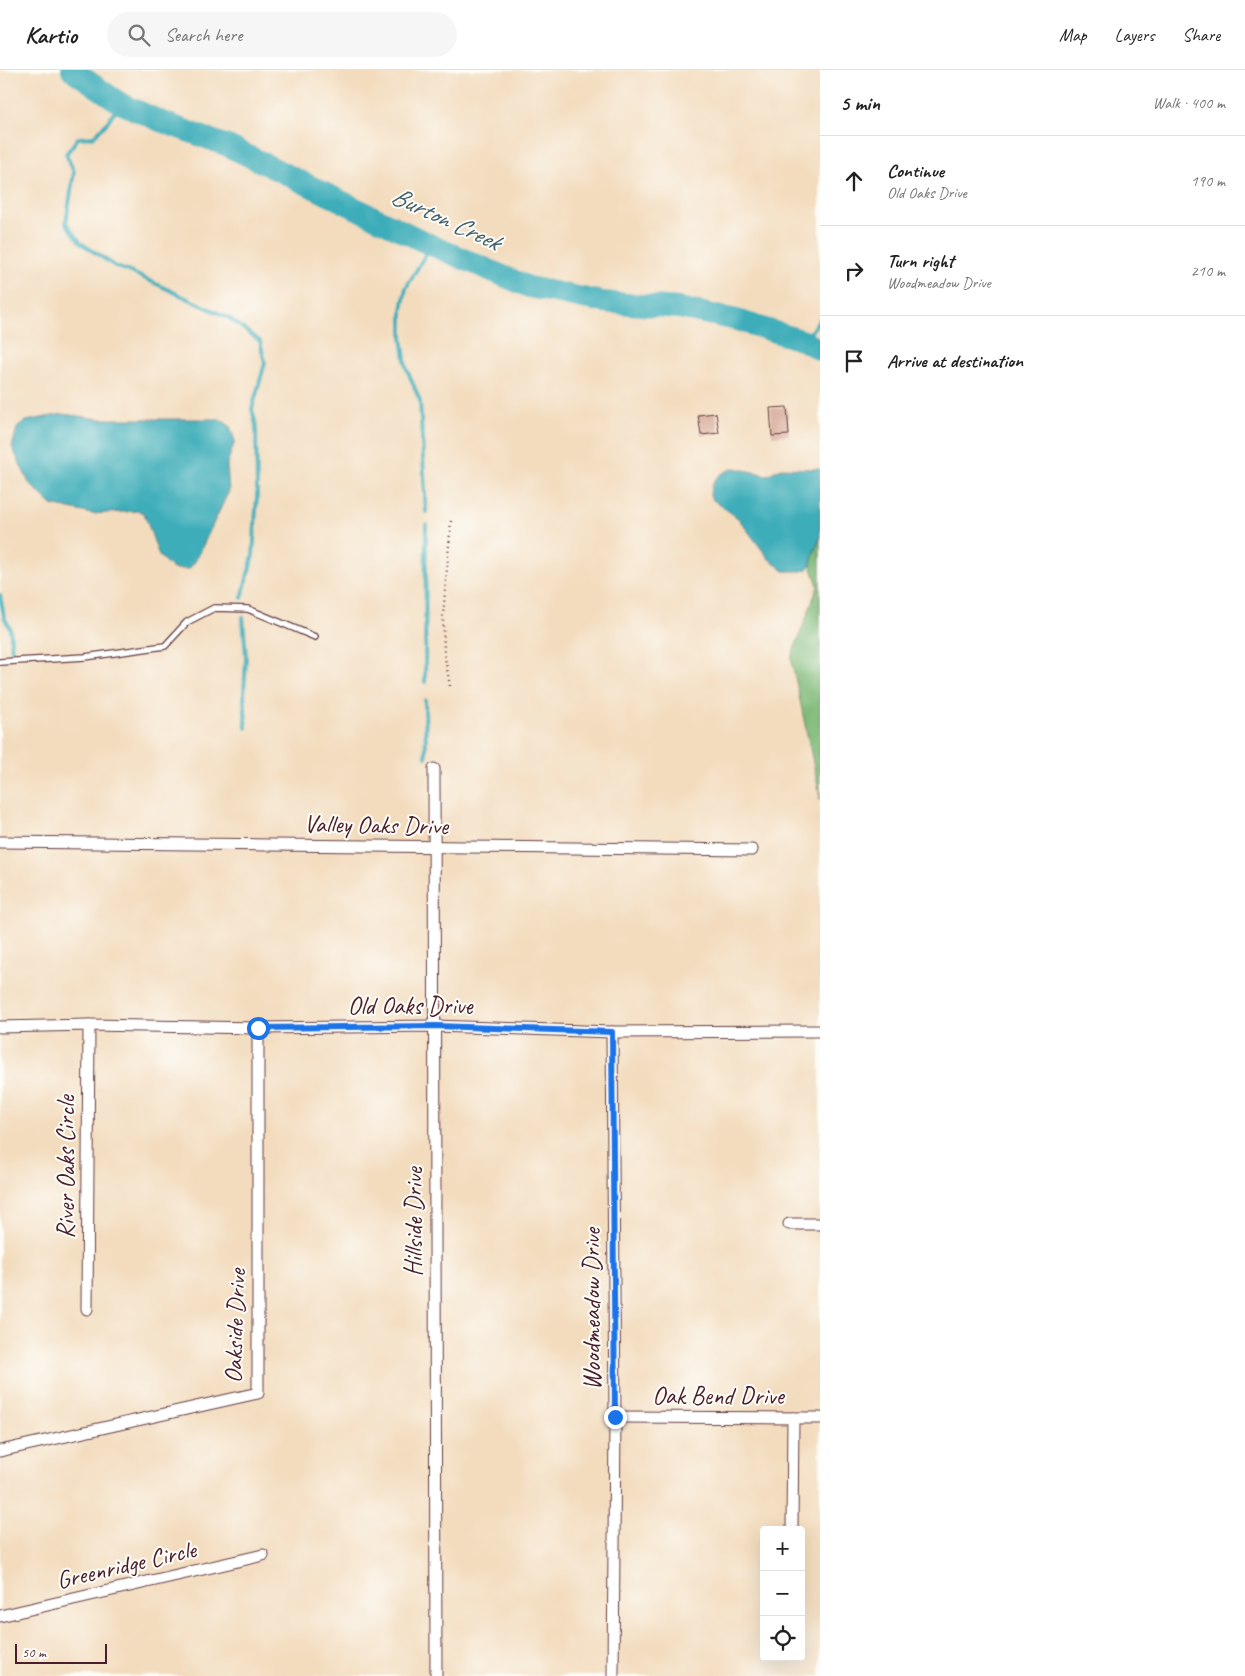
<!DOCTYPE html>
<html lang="en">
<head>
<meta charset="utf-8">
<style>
  body { margin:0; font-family:Caveat,sans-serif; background:#f6f6f6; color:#222 }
  .controls { position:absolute; right:15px; bottom:15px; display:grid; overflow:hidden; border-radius:5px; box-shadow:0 5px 20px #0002 }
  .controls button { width:45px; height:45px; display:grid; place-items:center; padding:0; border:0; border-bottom:1px solid #e0e0e0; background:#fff; color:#222; font:25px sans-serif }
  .scale { position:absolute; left:15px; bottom:12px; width:92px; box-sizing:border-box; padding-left:5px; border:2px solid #4a1f2b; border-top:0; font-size:14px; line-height:18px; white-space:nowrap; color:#4a1f2b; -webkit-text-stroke:4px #fdfcf7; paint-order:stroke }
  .stop { position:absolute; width:15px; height:15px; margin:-11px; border:4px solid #1a73e8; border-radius:50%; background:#fff }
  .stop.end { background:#1a73e8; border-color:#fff; box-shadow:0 1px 5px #0008 }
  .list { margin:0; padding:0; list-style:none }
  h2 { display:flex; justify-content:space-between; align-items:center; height:65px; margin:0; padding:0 20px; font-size:21px }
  h2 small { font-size:16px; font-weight:400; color:#767676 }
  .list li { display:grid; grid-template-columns:32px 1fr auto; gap:15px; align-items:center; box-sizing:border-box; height:90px; padding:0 20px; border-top:1px solid #e0e0e0 }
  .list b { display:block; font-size:19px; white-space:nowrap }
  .list p { margin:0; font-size:16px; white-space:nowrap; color:#767676 }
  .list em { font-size:16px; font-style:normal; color:#767676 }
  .icon { flex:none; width:28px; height:28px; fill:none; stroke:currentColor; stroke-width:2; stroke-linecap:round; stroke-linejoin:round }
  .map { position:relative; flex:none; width:820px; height:1606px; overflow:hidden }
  header { display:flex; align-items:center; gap:30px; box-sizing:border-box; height:70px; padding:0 25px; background:#fff; border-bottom:1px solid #e0e0e0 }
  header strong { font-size:24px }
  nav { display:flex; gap:28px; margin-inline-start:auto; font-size:18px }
  .search { width:350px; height:45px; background:#f6f6f6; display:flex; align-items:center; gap:12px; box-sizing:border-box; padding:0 18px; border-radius:28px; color:#767676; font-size:19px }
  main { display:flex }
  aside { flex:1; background:#fff }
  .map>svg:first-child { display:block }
</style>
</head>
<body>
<header>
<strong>Kartio</strong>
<div class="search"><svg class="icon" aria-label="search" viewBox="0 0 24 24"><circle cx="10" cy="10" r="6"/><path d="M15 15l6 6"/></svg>Search here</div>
<nav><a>Map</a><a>Layers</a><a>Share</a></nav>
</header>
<main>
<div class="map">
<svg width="820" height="1606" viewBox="0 0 820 1606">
  <rect width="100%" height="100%" fill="#fdfcf7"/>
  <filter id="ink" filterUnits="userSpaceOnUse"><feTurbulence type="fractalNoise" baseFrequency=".02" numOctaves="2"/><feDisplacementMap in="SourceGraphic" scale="10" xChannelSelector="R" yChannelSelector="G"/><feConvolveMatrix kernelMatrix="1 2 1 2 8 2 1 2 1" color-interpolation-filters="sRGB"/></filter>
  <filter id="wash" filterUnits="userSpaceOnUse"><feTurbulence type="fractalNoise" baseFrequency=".0096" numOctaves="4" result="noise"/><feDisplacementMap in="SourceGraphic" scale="20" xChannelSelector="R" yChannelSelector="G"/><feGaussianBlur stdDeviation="1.12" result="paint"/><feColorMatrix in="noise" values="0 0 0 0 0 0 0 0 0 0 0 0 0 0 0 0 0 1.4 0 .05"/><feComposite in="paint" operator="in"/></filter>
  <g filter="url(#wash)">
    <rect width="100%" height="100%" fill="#f3dcbe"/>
    <!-- forest -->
    <path fill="#7eb978" stroke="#646c52" d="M820 468V731L819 721 791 588 818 516 811 495 814 482Z"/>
    <!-- water -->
    <g fill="#3dadb9" stroke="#446672">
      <path d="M62 344 101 349H220L230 356 235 371 227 394 229 421 196 490 189 499H173L159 486 144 443 137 441 92 444 52 435 29 413 12 377 17 358 26 351Z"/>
      <path d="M735 398 767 405 781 398 820 399V468L814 482 811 495 807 499 802 501H784L769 489 738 448 713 430 710 425C712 408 720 403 735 398Z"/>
    </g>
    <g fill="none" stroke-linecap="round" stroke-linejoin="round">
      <!-- stream -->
      <g stroke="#3dadb9" stroke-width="4">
        <path d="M120 33 106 54 93 67 78 68 66 84 74 102 66 153 81 173 115 196 135 204 229 248 260 271 265 293 252 339 256 355 257 425 253 485 242 528"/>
        <path d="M804 271 820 249"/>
        <path d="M426 442 420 331 406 297 402 267V240L406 218 431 175"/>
        <path d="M0 525 4 547 10 558 12 582"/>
        <path d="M243 547 246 587 244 624 246 658"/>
        <path d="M425 612 426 455"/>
        <path d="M425 630 426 687"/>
      </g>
      <!-- river -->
      <path stroke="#3dadb9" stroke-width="22" d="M72 0 120 33 160 51 228 76 431 175 529 217 603 232 679 238 737 250 804 271 820 280"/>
    </g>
    <g id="blocks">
      <!-- building -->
      <g fill="#d4a693">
        <path d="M787 337 789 365 772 366 770 338Z"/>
        <path d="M716 343 719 363 701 365 698 345Z"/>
      </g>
    </g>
  </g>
  <g filter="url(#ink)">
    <use href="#blocks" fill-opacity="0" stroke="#633b41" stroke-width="1"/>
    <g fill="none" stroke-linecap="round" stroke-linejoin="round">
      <!-- service casing -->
      <g stroke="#633b41" stroke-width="8">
        <path id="service" d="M0 592 85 587 165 576 187 552 214 538 248 539 315 567"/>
      </g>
      <!-- minor casing -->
      <g stroke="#633b41" stroke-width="13">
        <g id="minor">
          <path d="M434 699 436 1606"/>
          <path d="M0 772 752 780"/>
          <path d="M0 957 89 955 258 958 435 956 612 962 820 961"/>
          <path d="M612 962 615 1347 613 1606"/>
          <path d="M789 1154H820"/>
          <path d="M87 1239 89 955"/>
          <path d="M615 1347 820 1348"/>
          <path d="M0 1381 258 1323V958"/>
          <path d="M792 1460 793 1348"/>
          <path d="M0 1546 263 1485"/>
        </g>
      </g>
      <!-- path -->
      <path stroke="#633b41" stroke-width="2.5" stroke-dasharray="1 4" stroke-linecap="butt" d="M450 616 444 582 443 546 451 450"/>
      <!-- service -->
      <use href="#service" stroke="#fff" stroke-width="5.5"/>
      <!-- minor -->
      <use href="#minor" stroke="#fff" stroke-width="11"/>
    </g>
  </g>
  <g fill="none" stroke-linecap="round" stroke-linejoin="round" filter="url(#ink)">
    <!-- route -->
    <path stroke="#1a73e8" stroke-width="6" d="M258 958 435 956 612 962 615 1347"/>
  </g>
  <g text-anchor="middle" stroke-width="4" stroke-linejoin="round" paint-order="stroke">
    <!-- street labels -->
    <g font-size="25" fill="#4a1f2b" stroke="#fdfcf7">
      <text transform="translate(376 754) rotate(1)" y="9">Valley Oaks Drive</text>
      <text x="410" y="944">Old Oaks Drive</text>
      <text transform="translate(65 1097) rotate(-90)" y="9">River Oaks Circle</text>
      <text transform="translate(413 1152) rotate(-90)" y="9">Hillside Drive</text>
      <text transform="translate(591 1239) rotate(-90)" y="9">Woodmeadow Drive</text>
      <text transform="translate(234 1256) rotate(-88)" y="9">Oakside Drive</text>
      <text x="718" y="1334">Oak Bend Drive</text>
      <text transform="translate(126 1494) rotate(-13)" y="9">Greenridge Circle</text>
    </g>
    <!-- water labels -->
    <g font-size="26" font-style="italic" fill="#445f6b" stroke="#fdfcf7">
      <text transform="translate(446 148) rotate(25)" y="9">Burton Creek</text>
    </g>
  </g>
</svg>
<div class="controls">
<button>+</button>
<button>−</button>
<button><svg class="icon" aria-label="locate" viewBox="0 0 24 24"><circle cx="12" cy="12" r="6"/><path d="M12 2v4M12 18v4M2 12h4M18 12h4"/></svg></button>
</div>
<div class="scale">50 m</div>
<div class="stop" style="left:258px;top:958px"></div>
<div class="stop end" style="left:615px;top:1347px"></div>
</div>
<aside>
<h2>5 min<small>Walk · 400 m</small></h2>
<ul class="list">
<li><svg class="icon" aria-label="ahead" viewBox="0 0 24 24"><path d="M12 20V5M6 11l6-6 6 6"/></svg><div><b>Continue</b><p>Old Oaks Drive</p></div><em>190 m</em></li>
<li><svg class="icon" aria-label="right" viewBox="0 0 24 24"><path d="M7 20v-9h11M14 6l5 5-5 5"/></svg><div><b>Turn right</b><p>Woodmeadow Drive</p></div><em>210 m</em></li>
<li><svg class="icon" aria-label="arrive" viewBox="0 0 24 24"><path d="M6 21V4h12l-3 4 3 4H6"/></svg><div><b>Arrive at destination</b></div></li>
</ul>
</aside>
</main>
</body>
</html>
